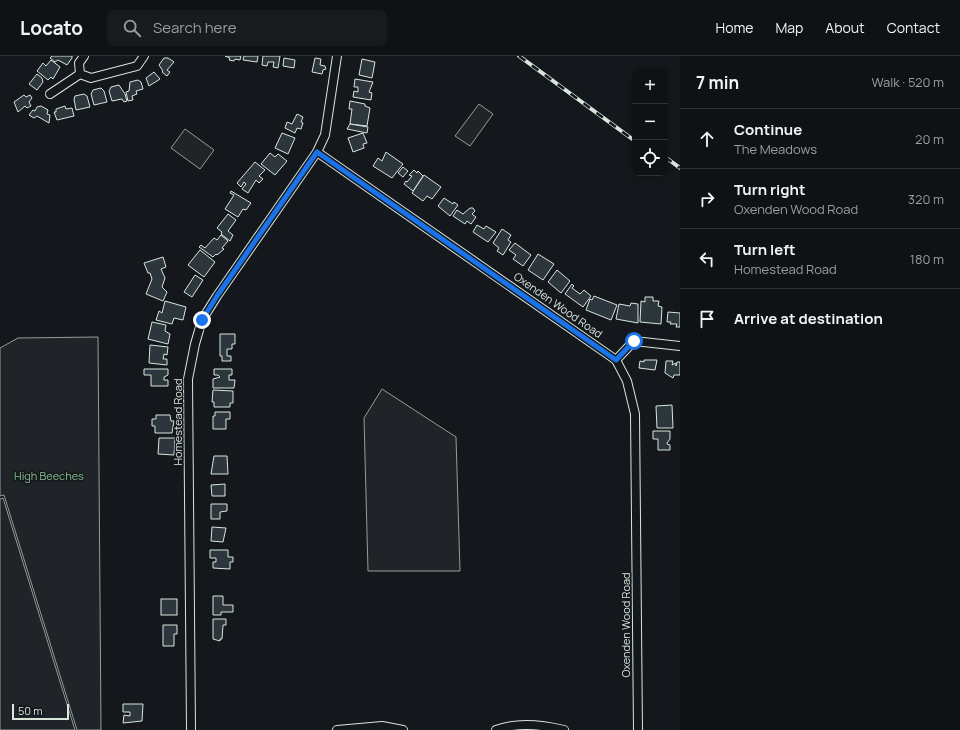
<!DOCTYPE html>
<html lang="en">
<head>
<meta charset="utf-8">
<style>
  body { margin:0; font-family:Manrope,sans-serif; background:#181b1e; color:#f1f3f6 }
  .controls { position:absolute; right:12px; top:12px; display:grid; overflow:hidden; border-radius:8px; box-shadow:0 2px 6px #0003 }
  .controls button { width:36px; height:36px; display:grid; place-items:center; padding:0; border:0; border-bottom:1px solid #2f3234; background:#0f1215; color:#f1f3f6; font:20px sans-serif }
  .scale { position:absolute; left:12px; bottom:10px; width:57px; box-sizing:border-box; padding-left:4px; border:2px solid #d8e6dc; border-top:0; font-size:11px; line-height:14px; white-space:nowrap; color:#d8e6dc; -webkit-text-stroke:3px #14181c; paint-order:stroke }
  .stop { position:absolute; width:12px; height:12px; margin:-9px; border:3px solid #1a73e8; border-radius:50%; background:#fff }
  .stop.end { background:#1a73e8; border-color:#fff; box-shadow:0 1px 4px #0008 }
  .list { margin:0; padding:0; list-style:none }
  h2 { display:flex; justify-content:space-between; align-items:center; height:52px; margin:0; padding:0 16px; font-size:17px }
  h2 small { font-size:13px; font-weight:400; color:#9b9ea0 }
  .list li { display:grid; grid-template-columns:26px 1fr auto; gap:12px; align-items:center; box-sizing:border-box; height:60px; padding:0 16px; border-top:1px solid #2f3234 }
  .list b { display:block; font-size:15px; white-space:nowrap }
  .list p { margin:0; font-size:13px; white-space:nowrap; color:#9b9ea0 }
  .list em { font-size:13px; font-style:normal; color:#9b9ea0 }
  .icon { flex:none; width:22px; height:22px; fill:none; stroke:currentColor; stroke-width:2; stroke-linecap:round; stroke-linejoin:round }
  .map { position:relative; flex:none; width:680px; height:674px; overflow:hidden }
  header { display:flex; align-items:center; gap:24px; box-sizing:border-box; height:56px; padding:0 20px; background:#0f1215; border-bottom:1px solid #2f3234 }
  header strong { font-size:19px }
  nav { display:flex; gap:22px; margin-inline-start:auto; font-size:14px }
  .search { width:280px; height:36px; background:#181b1e; display:flex; align-items:center; gap:10px; box-sizing:border-box; padding:0 14px; border-radius:8px; color:#9b9ea0; font-size:15px }
  main { display:flex }
  aside { flex:1; background:#0f1215 }
  .map>svg:first-child { display:block }
</style>
</head>
<body>
<header>
<strong>Locato</strong>
<div class="search"><svg class="icon" aria-label="search" viewBox="0 0 24 24"><circle cx="10" cy="10" r="6"/><path d="M15 15l6 6"/></svg>Search here</div>
<nav><a>Home</a><a>Map</a><a>About</a><a>Contact</a></nav>
</header>
<main>
<div class="map">
<svg width="680" height="674" viewBox="0 0 680 674">
  <rect width="100%" height="100%" fill="#14181c"/>
  <!-- green -->
  <g fill="#202428" stroke="#939e99">
    <path d="M479 48 493 58 470 90 455 80Z"/>
    <path d="M185 73 214 94 200 113 171 92Z"/>
    <path d="M98 281 101 674H77L4 439 0 440V292L18 282Z"/>
    <path d="M382 333 456 381 460 515H368L364 362Z"/>
    <path d="M3 442 75 674H0V443Z"/>
  </g>
  <!-- building -->
  <g fill="#2c363c" stroke="#d8e6dc">
    <path d="M52 0H72V2L67 9 58 4 55 6 50 2Z"/>
    <path d="M225 0H241L240 4 235 3 234 5 229 4 230 2Z"/>
    <path d="M244 0H258L257 6 243 4Z"/>
    <path d="M263 0H280L278 12 273 11 274 6H268L267 10 262 9Z"/>
    <path d="M164 2H168L174 6 167 14 170 16 167 20 162 16 163 15 159 9Z"/>
    <path d="M284 2 295 4 294 12 283 10Z"/>
    <path d="M315 2 321 3 320 9 325 10 326 13 323 14 322 18 312 16Z"/>
    <path d="M362 3 375 6 372 22 359 19Z"/>
    <path d="M51 4 60 11 53 23 51 21 48 24 37 15 43 7 46 10Z"/>
    <path d="M154 16 160 23 149 30 146 22Z"/>
    <path d="M37 18 42 22 43 26 37 34 29 28Z"/>
    <path d="M355 23 373 26 369 36 372 37 371 44 353 41 354 35 358 36V31H354Z"/>
    <path d="M138 24 141 26 143 33 136 35 137 38 132 40 133 44 128 45 126 36 129 35 130 26Z"/>
    <path d="M119 29 125 38 127 45 124 46 122 43 112 45 109 35 111 31Z"/>
    <path d="M101 32 104 35 107 46 94 49 91 38 93 34Z"/>
    <path d="M84 38 87 40 90 51 76 54 74 43 75 40Z"/>
    <path d="M24 39 26 41 30 39 32 42 29 46 31 50 27 52 25 50 18 56 14 46Z"/>
    <path d="M350 45 365 48V50L370 52 367 70 350 68 352 53H349Z"/>
    <path d="M41 50 48 54 47 58 50 59 49 67 37 60 34 62 29 59 33 54 35 55 37 51Z"/>
    <path d="M65 50 66 53 72 52 74 60 57 64 54 56H56V53Z"/>
    <path d="M297 58 303 61 301 66 303 67 301 73 297 72 295 77 285 72 287 66 292 68Z"/>
    <path d="M350 68 368 71 367 77 347 73Z"/>
    <path d="M282 77 295 82 288 98 275 92Z"/>
    <path d="M363 77 367 87 363 88 364 92 353 96 348 82Z"/>
    <path d="M386 96 403 108 392 122 373 110 378 102 382 105Z"/>
    <path d="M270 97 275 101 278 98 287 105 275 119 261 108Z"/>
    <path d="M255 106 265 114 259 120 263 123 259 127 256 124 248 137 242 133 246 128 244 126 241 131 237 127Z"/>
    <path d="M403 111 408 115 403 121 398 117Z"/>
    <path d="M414 114 417 117 418 115 423 120 413 135 404 128 406 125 407 126 412 120 409 119Z"/>
    <path d="M424 119 441 131 432 143 427 140 423 145 412 137Z"/>
    <path d="M231 135 251 147 246 154 243 153 238 161 225 153 234 139 230 137Z"/>
    <path d="M444 142 453 148 454 146 458 149 450 160 438 150Z"/>
    <path d="M470 152H473L475 155 472 158 476 161 471 168 467 165 465 168 453 160 457 154 463 158Z"/>
    <path d="M228 158 236 164 228 175 233 179 230 185 221 178 222 176 217 172Z"/>
    <path d="M477 169 484 173 486 170 496 176 488 186 473 176Z"/>
    <path d="M502 173 511 179 508 184 511 186 503 199 497 195 499 192 493 187Z"/>
    <path d="M221 179 228 185 222 192 224 193 217 199 216 198 213 201 199 191 201 189 205 192 214 182 217 184Z"/>
    <path d="M515 187 531 199 523 210 513 203 516 199 509 194Z"/>
    <path d="M200 194 215 206 204 221 188 209Z"/>
    <path d="M538 198 554 208 543 224 528 214Z"/>
    <path d="M163 201 166 211 161 213 165 222 162 231 167 236 163 245 146 238 152 223 150 217H148L144 207Z"/>
    <path d="M557 214 570 225 561 237 548 226Z"/>
    <path d="M195 219 203 224 192 241 184 236Z"/>
    <path d="M572 228 574 230 572 232 580 238 584 234 591 240 583 251 565 238Z"/>
    <path d="M594 240 617 249 611 264 586 254 590 243 592 244Z"/>
    <path d="M645 241H653V245H659L658 250 662 251 661 268 640 266 641 245 645 246Z"/>
    <path d="M165 245 186 251 183 264 174 262 172 268 156 264 159 255 162 257Z"/>
    <path d="M631 247 638 248V267L616 263 619 248 630 250Z"/>
    <path d="M668 256 680 257V271H676L677 268H670L671 266H667Z"/>
    <path d="M152 266 166 269 165 275 170 278 168 288 148 283Z"/>
    <path d="M220 278H235V288H232V293H227V300H231V305H222V300H220Z"/>
    <path d="M150 289 168 291 167 299 164 298 163 303H167V309L149 307Z"/>
    <path d="M644 304H657L655 314 639 312 640 305 644 306Z"/>
    <path d="M666 305H673L672 309 676 307V310L677 306H680V319H674L673 322 665 317Z"/>
    <path d="M144 313H168V319L164 321V324H168V330H151V319H144Z"/>
    <path d="M214 313H232V319H229V324H235L234 332H213V323L220 321 218 319H214Z"/>
    <path d="M213 334 233 335V347H230V351H214V346H212Z"/>
    <path d="M672 349 673 372H657L656 350Z"/>
    <path d="M215 356H230V363H226V373H213V360H215Z"/>
    <path d="M156 359H170L171 365H174L172 377H155V370H152V363H156Z"/>
    <path d="M653 375H670V383L667 387V388L670 389V394H658V383H653Z"/>
    <path d="M159 382H175L174 399 158 398Z"/>
    <path d="M214 400H227L228 418H211Z"/>
    <path d="M225 428V440H212L211 429Z"/>
    <path d="M211 448H227V455L220 456V463H211Z"/>
    <path d="M212 471 226 472 223 486 211 485Z"/>
    <path d="M210 494H228V501H233V506H230V513L213 512V506H216V502H210Z"/>
    <path d="M213 540H223V549H233V556H221V559H213Z"/>
    <rect x="161" y="543" width="16" height="16"/>
    <path d="M213 563H226V569H223L222 583H220V585L213 583Z"/>
    <path d="M163 569H177V578H174V590H163Z"/>
    <path d="M123 648H143L142 665 123 667 124 659 130 660V656H123Z"/>
  </g>
  <g fill="none" stroke-linecap="round" stroke-linejoin="round">
    <!-- minor casing -->
    <g stroke="#d8e6dc" stroke-width="10">
      <g id="minor">
        <path d="M84 0 79 7 80 18 91 22 137 10 144 0"/>
        <path d="M50 38 80 18"/>
        <path d="M317 96 616 304 627 325 635 358 638 674"/>
        <path d="M616 304 634 285 680 290"/>
        <path d="M191 674 188 323 195 288 202 264 217 240 317 96 325 79 337 0"/>
        <path d="M337 674 382 670 403 674"/>
        <path d="M496 674C517 666 543 669 564 674"/>
      </g>
    </g>
    <!-- minor -->
    <use href="#minor" stroke="#14181c" stroke-width="8"/>
    <!-- rail casing -->
    <g stroke="#d8e6dc" stroke-width="4">
      <g id="rail">
        <path d="M519 0 635 85"/>
        <path d="M665 101 680 112"/>
      </g>
    </g>
    <!-- rail -->
    <use href="#rail" stroke="#14181c" stroke-width="2.5" stroke-dasharray="8" stroke-linecap="butt"/>
  </g>
  <g fill="none" stroke-linecap="round" stroke-linejoin="round">
    <!-- route -->
    <path stroke="#1a73e8" stroke-width="5" d="M202 264 217 240 317 96 616 304 634 285"/>
  </g>
  <g text-anchor="middle" stroke-width="3" stroke-linejoin="round" paint-order="stroke">
    <!-- street labels -->
    <g font-size="11" fill="#d8e6dc" stroke="#14181c">
      <text transform="translate(558 249) rotate(35)" y="4">Oxenden Wood Road</text>
      <text transform="translate(178 366) rotate(-90)" y="4">Homestead Road</text>
      <text transform="translate(626 569) rotate(-90)" y="4">Oxenden Wood Road</text>
    </g>
    <!-- park labels -->
    <g font-size="11" fill="#8ac095" stroke="#14181c">
      <text x="49" y="424">High Beeches</text>
    </g>
  </g>
</svg>
<div class="controls">
<button>+</button>
<button>−</button>
<button><svg class="icon" aria-label="locate" viewBox="0 0 24 24"><circle cx="12" cy="12" r="6"/><path d="M12 2v4M12 18v4M2 12h4M18 12h4"/></svg></button>
</div>
<div class="scale">50 m</div>
<div class="stop" style="left:634px;top:285px"></div>
<div class="stop end" style="left:202px;top:264px"></div>
</div>
<aside>
<h2>7 min<small>Walk · 520 m</small></h2>
<ul class="list">
<li><svg class="icon" aria-label="ahead" viewBox="0 0 24 24"><path d="M12 20V5M6 11l6-6 6 6"/></svg><div><b>Continue</b><p>The Meadows</p></div><em>20 m</em></li>
<li><svg class="icon" aria-label="right" viewBox="0 0 24 24"><path d="M7 20v-9h11M14 6l5 5-5 5"/></svg><div><b>Turn right</b><p>Oxenden Wood Road</p></div><em>320 m</em></li>
<li><svg class="icon" aria-label="left" viewBox="0 0 24 24"><path d="M17 20v-9H6M10 6l-5 5 5 5"/></svg><div><b>Turn left</b><p>Homestead Road</p></div><em>180 m</em></li>
<li><svg class="icon" aria-label="arrive" viewBox="0 0 24 24"><path d="M6 21V4h12l-3 4 3 4H6"/></svg><div><b>Arrive at destination</b></div></li>
</ul>
</aside>
</main>
</body>
</html>
